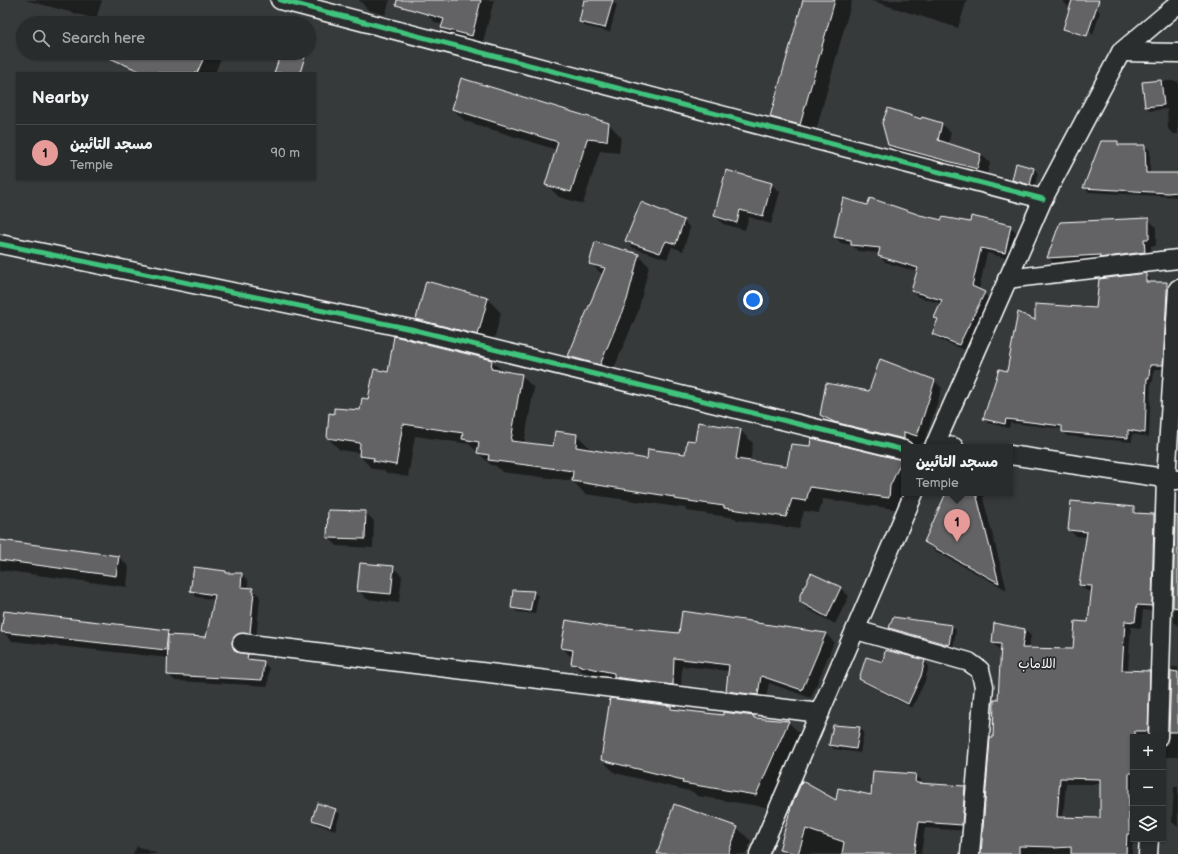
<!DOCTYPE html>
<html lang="en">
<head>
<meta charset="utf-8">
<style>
  body { margin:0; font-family:"Balsamiq Sans","Playpen Sans Arabic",sans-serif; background:#313434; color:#f1f3f6 }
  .controls { position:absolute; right:12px; bottom:12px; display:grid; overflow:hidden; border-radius:0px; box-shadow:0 1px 3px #0004 }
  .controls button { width:36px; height:36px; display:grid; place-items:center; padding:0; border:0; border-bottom:1px solid #454848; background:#292c2c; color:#f1f3f6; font:20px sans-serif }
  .you { position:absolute; left:753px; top:300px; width:14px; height:14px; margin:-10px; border:3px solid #fff; border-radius:50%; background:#1a73e8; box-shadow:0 0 0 6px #1a73e833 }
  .badge { display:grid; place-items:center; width:26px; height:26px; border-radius:50%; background:#e69b98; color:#111; font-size:13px; font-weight:700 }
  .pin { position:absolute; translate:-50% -33px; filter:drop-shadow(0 1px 2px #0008) }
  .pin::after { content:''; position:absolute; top:21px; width:14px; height:12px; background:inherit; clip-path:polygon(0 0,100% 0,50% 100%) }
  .popup { position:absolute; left:901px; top:444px; width:112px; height:52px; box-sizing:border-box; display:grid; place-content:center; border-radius:0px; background:#292c2c; filter:drop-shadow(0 1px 3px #0005); font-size:13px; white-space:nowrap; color:#a5a7a9 }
  .popup b { font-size:15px; color:#f1f3f6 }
  .popup::after { content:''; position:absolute; left:50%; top:100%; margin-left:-8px; border:8px solid transparent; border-top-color:#292c2c }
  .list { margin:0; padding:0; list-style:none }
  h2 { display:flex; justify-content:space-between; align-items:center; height:52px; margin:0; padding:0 16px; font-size:17px }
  h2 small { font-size:13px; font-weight:400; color:#a5a7a9 }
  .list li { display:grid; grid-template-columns:26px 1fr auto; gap:12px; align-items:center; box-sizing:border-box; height:56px; padding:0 16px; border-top:1px solid #454848 }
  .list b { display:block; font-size:15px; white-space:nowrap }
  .list p { margin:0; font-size:13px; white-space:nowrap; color:#a5a7a9 }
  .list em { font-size:13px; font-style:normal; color:#a5a7a9 }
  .icon { flex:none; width:22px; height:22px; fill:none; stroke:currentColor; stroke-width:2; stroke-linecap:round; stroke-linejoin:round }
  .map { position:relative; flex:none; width:1178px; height:854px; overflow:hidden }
  .search { position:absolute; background:#292c2c; box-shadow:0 1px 3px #0004; left:16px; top:16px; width:300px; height:44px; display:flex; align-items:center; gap:10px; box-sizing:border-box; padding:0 14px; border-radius:22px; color:#a5a7a9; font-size:15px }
  .panel { position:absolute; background:#292c2c; box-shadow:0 1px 3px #0004; left:16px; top:72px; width:300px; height:108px; border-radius:0px }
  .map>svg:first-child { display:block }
</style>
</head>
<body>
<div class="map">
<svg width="1178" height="854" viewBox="0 0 1178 854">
  <rect width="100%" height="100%" fill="#373a3b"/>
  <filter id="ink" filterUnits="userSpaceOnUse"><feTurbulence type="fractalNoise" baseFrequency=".025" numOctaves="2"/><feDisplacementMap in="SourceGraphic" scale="8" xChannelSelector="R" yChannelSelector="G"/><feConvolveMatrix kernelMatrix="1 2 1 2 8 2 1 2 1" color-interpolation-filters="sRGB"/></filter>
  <g filter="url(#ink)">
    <!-- shadow -->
    <g fill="#0007" fill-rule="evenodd">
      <path d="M25 0H102L96 19Z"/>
      <path d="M359 0H390L385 15 368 10Z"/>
      <path d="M429 0H494L482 46 453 38 442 28 443 25 436 23 425 13Z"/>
      <path d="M585 0H610L617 5 610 32 584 26 580 21Z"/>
      <path d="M804 0H852L814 138 785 130 771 117Z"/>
      <path d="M869 0H967L958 28Z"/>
      <path d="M1062 0H1071L1096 8 1100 12 1093 35Z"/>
      <path d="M140 53H219L222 56 215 73H138L134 68Z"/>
      <path d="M461 79 609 124 621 137 619 153 600 151 583 204 559 197 546 184 557 150 465 121 453 109Z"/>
      <path d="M1165 81H1178V134H1173L1168 129 1167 109 1150 111 1146 107 1143 83Z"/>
      <path d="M923 118 942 124 951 133 948 144 981 154 990 163 986 178 898 154 889 145 922 121Z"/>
      <path d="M1117 142 1122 146H1145L1150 150V174H1178V197L1089 192 1084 187Z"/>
      <path d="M1034 169 1038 173 1034 188 1017 184 1013 180Z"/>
      <path d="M771 184 780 192 771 224 749 217 745 230 723 224 715 216Z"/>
      <path d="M642 204 684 221 690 228 683 251 672 247 667 259 633 248 627 241Z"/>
      <path d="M867 207 943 221 1010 226 1016 232 1010 259 987 253 979 290 990 299 965 350 940 340 933 334 939 321 935 317 942 304 918 297 912 291 918 272 885 262 879 256 880 253 858 251 852 245 841 243 835 237Z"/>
      <path d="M1148 219 1156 227V246H1151L1152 260 1055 265 1048 257Z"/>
      <path d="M638 255 649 266 638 312 611 375 581 367 570 356 603 275 590 263Z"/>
      <path d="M1145 274 1150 279V283H1170L1174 287 1167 369H1154L1153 382H1151L1149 437 1132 434V442L1067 436 1063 432V429L1010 423 1009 428 988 423 984 418 1036 322 1097 309Z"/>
      <path d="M488 299 501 313 492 348 431 333 417 319Z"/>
      <path d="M880 360 935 381 942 388 924 443 922 442 920 447H910L829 422 821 415 870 392Z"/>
      <path d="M492 361 504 372 521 375 534 388 524 444 554 447 577 435 589 447V450L648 460 686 455 695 442 740 430 753 443 750 462 788 467 811 447 812 439 902 461 904 463 905 493 901 510 823 499 819 513 804 511 799 529 737 520 735 518 687 511 685 508 585 494 573 481 502 472 496 466 491 465 469 444 415 436 408 477 387 473 383 470 372 469 360 456V453L340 450 328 438 335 415 361 411 389 374Z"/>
      <path d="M947 493H985L983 498 1007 590 935 551 926 542Z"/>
      <path d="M1134 508 1140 515H1154L1160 522 1157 611 1143 610 1141 628 1131 627 1128 671 1149 672 1155 678 1154 737H1133V839H1135H1133L1132 854H982L999 701 1002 649H999L993 643 1025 630 1031 636 1028 649 1074 650 1089 623 1093 591H1087L1080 585 1087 537 1076 536 1069 530ZM1066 784H1101V819L1063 818Z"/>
      <path d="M365 512 374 521 373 548 337 546 328 537Z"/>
      <path d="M1176 516 1178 517V626L1174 622Z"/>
      <path d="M0 540 118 556 129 567 127 587 0 570Z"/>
      <path d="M393 567 402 576 399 603 367 599 358 590Z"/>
      <path d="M226 572 228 574H242L248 581V588L252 589 259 595 260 598 256 639 237 649 238 653 247 655 253 661 263 662 269 668 268 686 175 681 168 674 169 658 12 641 3 632 168 631 173 636 206 638 215 600 197 597 191 591Z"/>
      <path d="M840 588 849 596 835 624 809 610 801 601Z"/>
      <path d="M533 592 538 596 535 614 517 612 512 607Z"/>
      <path d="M683 612 826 634 834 642 811 698 769 683 765 703 735 699 727 691 729 671 682 666 681 692 610 680 607 677 581 671 572 663 573 656H570L562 647 608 628 679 634ZM570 648 578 652 570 650ZM580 664 606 669 605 671 580 666Z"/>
      <path d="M894 618 952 626 956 630 953 649 894 632 890 628Z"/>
      <path d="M924 661 929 666 925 681 912 708 864 683 860 679 884 663Z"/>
      <path d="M1172 667H1178V757H1163V747L1168 743 1169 738Z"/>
      <path d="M671 707 675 710 724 716 754 717 756 719 788 722 802 735 770 808 697 796 693 792 615 773 602 760Z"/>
      <path d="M834 726 860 728 864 732 860 753 834 749 830 745Z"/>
      <path d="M916 775 922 781 921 784 965 787 971 793 968 831 925 828 921 854H785L780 849 836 802 872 796Z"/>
      <path d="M1174 787H1178V827L1172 822Z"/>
      <path d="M335 810 340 814 335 830 317 824 313 819Z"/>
      <path d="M737 828 751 841 746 854H656Z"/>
      <path d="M137 846 155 853 156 854H133Z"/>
    </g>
    <!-- building -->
    <g fill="#636465" stroke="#fff" fill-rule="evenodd">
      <path d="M397 0H481L472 36 441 28 444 19 396 5Z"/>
      <path d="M584 0H613L605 28 579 22Z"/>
      <path d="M803 0H835L800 125 770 117Z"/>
      <path d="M1072 0H1099L1087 36 1063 29Z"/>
      <path d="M98 53H206L197 73H144Z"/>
      <path d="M281 53H306L300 73H274Z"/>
      <path d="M461 78 609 123 607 141 587 139 571 192 545 185 558 142 452 109Z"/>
      <path d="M1161 80 1164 105 1145 107 1142 82Z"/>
      <path d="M888 108 921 119 922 117 942 123 938 140 981 154 977 169 888 145 882 123Z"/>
      <path d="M1101 141H1118V145H1145L1146 173H1178V192L1168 193 1083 188Z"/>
      <path d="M1016 163 1034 168 1030 185 1012 180Z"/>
      <path d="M726 170 772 183 763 216 740 210 737 223 714 216Z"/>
      <path d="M843 198 867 205 870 198 920 215 942 220V217L970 222 971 216 1011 225 1005 253 981 248 972 286 985 292 959 345 932 334 938 319 934 318 942 300 911 291 918 268 878 256 880 248 851 245V240L834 237Z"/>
      <path d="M641 202 684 220 676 244 666 241 660 253 625 241Z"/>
      <path d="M1149 218V239H1144L1145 252 1099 258 1100 255 1047 258 1060 222Z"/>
      <path d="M595 242 639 254 627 300 600 365 568 356 605 268 589 264Z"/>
      <path d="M1146 273V282H1167V291L1163 365H1150L1149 378H1147L1145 433 1128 430V438L1062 432V426L1006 419 1005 424 983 419 999 369 1007 371 1018 312 1035 320V304L1096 308 1099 279Z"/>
      <path d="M426 281 488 298 478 335 416 319Z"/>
      <path d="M394 336 492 360 491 369 522 374 511 441 553 446 555 431 577 434 576 447 647 459 648 449 685 454 687 440 695 441 698 422 741 429 736 459 787 466 791 444 810 446 811 438 902 460 890 486 889 498 810 487 806 501 792 499 786 517 724 508V506L674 499V497L572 481 573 471 488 460 489 455 477 453 479 442 462 439 463 433 403 424 396 465 373 461 374 458 359 456 360 443 327 438 329 413 334 414V408L360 410 362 398 368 399 374 369 388 372Z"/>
      <path d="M880 359 935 380 917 436 904 432V439L834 422 820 415 826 383 869 391Z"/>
      <path d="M946 493H976L999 583 924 542Z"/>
      <path d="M1071 501 1134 507V513L1154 514 1152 606 1137 605 1135 622 1125 621 1122 670 1150 671 1148 731H1135V737H1133V773H1129V834H1127L1126 854H1071V847L1054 848V847L1019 846V854H981L990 738H993L994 700H998L1001 644 992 643 994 623 1025 629 1022 648 1073 649 1075 621 1088 622 1092 586 1079 585 1087 532 1068 530ZM1060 778 1100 779V818L1057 817Z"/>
      <path d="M328 510 366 511 365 539 327 538Z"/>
      <path d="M1175 515 1178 516V608L1173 607Z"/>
      <path d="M0 540 119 556 116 576 0 560Z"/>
      <path d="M360 563 394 566 391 594 357 591Z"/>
      <path d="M194 567 226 571V573H242L241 587 253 588 252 591H254L250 633 238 634 232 642 233 647 236 652 248 654 247 659 264 661 262 680 167 675 168 635 206 637 215 595 190 591Z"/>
      <path d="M811 573 841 587 827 617 800 602V595Z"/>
      <path d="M513 590 534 591 530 611 511 608Z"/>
      <path d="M4 611 168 630 166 650 1 632Z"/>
      <path d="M682 611 757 622V623L826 633 802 690 761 676 758 695 726 691 729 665 674 658 673 685 614 677V673L580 666V665L571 664 573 650 561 648 566 620 607 627V626L679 633Z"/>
      <path d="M893 617 952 625 949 645 889 628Z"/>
      <path d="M885 650 925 660 921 676 908 704 859 679 866 657 883 662Z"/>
      <path d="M1171 671 1178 672V732H1169Z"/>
      <path d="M610 698 671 706V709L723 715V712L754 716V718L789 721 756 795 682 783 683 780 601 760Z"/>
      <path d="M833 725 860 727 856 749 829 745Z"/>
      <path d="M873 771 916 774 915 781 917 783 965 786 962 825 919 822 914 854H842L844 842 806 829 798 854 779 850 791 807 802 781 836 800 838 788 871 795Z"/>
      <path d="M317 803 336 809 330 826 312 820Z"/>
      <path d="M674 804 738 827 728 854H657Z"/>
    </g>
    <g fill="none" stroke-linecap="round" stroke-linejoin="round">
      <!-- street casing -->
      <g stroke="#fff" stroke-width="21">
        <g id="street">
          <path d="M280 0 1043 199"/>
          <path d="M1121 52 1178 53"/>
          <path d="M0 244 411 329 904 450"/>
          <path d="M1007 279 1178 259"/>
          <path d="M935 444 954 447"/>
          <path d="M934 447 1043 199 1121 52 1178 4"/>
          <path d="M1010 455 1177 480"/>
          <path d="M856 630 969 662 980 670 984 686 970 854"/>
          <path d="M242 643 820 713"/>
          <path d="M1158 737 1166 480 1178 289"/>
          <path d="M759 854 914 493"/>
          <path d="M1148 854 1149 839"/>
        </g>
      </g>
      <!-- street -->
      <use href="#street" stroke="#2a2d2e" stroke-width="18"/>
      <!-- cycleway casing -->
      <g stroke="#2a2d2e" stroke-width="8">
        <g id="cycleway">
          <path d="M280 0 1043 199"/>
          <path d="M0 244 411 329 904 450"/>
        </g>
      </g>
      <!-- cycleway -->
      <use href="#cycleway" stroke="#40c37c" stroke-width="5"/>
    </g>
  </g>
  <g text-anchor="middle" stroke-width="3.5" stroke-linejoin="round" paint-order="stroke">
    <!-- neighbourhood labels -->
    <g font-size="13" fill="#fff" stroke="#2a2d2e">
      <text x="1037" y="668">اللاماب</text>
    </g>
  </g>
</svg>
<div class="controls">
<button>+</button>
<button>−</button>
<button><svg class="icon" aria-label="layers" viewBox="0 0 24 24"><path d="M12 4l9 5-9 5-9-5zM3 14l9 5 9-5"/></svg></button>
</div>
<div class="you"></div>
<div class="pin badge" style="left:957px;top:542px">1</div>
<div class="popup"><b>مسجد التائبين</b>Temple</div>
<div class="search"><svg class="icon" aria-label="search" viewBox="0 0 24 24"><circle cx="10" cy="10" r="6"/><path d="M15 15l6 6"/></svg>Search here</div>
<section class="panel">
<h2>Nearby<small></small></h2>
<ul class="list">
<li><span class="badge">1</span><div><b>مسجد التائبين</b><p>Temple</p></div><em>90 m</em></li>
</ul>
</section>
</div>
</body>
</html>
